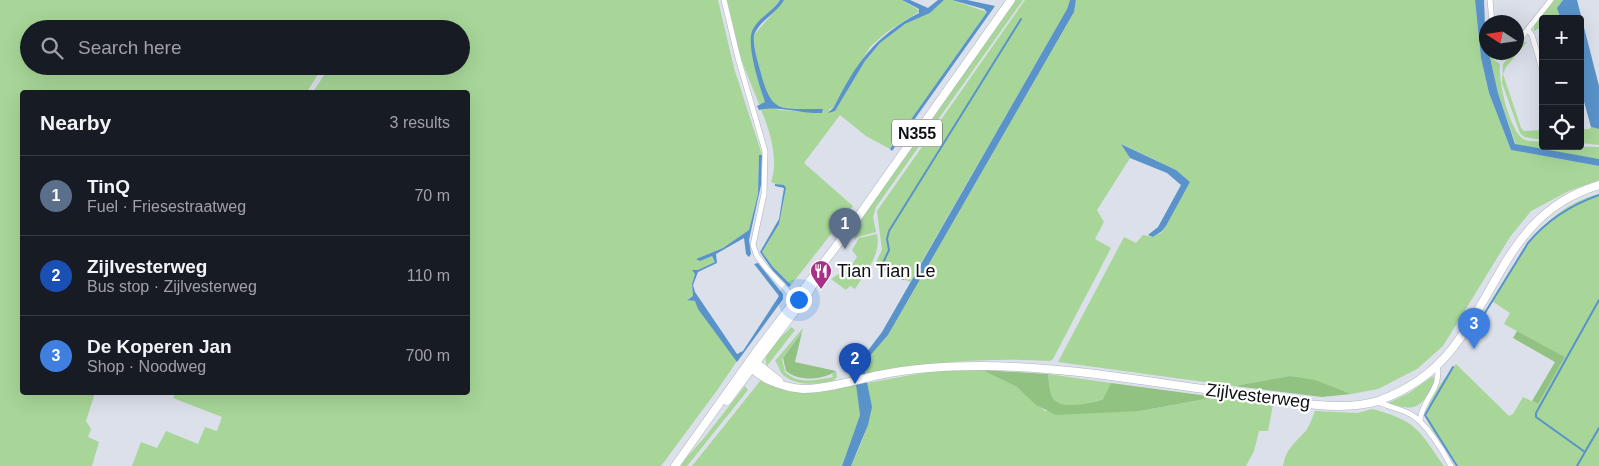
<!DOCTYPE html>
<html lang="en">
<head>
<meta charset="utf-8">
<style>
  body { margin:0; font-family:Arial,sans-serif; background:#242831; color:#f1f3f6 }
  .controls { position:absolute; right:15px; top:15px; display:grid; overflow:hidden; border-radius:5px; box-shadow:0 5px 20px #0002 }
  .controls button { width:45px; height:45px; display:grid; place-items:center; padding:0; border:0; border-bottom:1px solid #363941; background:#171b24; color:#f1f3f6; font:25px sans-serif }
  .compass { position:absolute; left:1479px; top:15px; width:45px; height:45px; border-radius:50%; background:#171b24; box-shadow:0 5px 20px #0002; rotate:282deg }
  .you { position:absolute; left:798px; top:299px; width:18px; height:18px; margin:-12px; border:4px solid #fff; border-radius:50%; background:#1a73e8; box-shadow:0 0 0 8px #1a73e833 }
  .badge { display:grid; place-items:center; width:32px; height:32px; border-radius:50%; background:#7c3aed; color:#fff; font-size:16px; font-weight:700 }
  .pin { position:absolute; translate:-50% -41px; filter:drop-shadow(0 1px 2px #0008) }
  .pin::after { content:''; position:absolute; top:26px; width:18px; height:15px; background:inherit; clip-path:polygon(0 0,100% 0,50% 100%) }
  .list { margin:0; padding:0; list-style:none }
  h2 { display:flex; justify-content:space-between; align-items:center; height:65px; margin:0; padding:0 20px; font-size:21px }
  h2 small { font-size:16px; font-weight:400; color:#9ea1a6 }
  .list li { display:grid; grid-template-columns:32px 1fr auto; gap:15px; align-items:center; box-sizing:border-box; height:80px; padding:0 20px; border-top:1px solid #363941 }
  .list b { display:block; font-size:19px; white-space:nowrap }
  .list p { margin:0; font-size:16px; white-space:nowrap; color:#9ea1a6 }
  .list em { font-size:16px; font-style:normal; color:#9ea1a6 }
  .icon { flex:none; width:28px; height:28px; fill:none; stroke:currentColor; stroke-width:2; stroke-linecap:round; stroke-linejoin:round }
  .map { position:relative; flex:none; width:1599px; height:466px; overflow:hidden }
  .search { position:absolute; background:#171b24; box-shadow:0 5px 20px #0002; left:20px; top:20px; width:450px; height:55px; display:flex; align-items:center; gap:12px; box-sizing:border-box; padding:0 18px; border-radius:28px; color:#9ea1a6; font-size:19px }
  .panel { position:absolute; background:#171b24; box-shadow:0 5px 20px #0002; left:20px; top:90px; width:450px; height:305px; border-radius:5px }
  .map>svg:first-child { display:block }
</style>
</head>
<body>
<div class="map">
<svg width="1599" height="466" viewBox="0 0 1599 466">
  <rect width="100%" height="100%" fill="#dbe0eb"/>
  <!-- green -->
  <g fill="#a7d698">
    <path d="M0 0H718L734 68 762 155H759L758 194 749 230 723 248 696 259 712 256 715 262 698 270H692L695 274 692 284 693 296 687 299 695 301 737 361 718 389 661 466H132L141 442 157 448 166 431 198 444 205 427 217 431 222 417 173 398 175 393 468 392V92H313L330 66H461V29H29V66H323L307 92H22V392L95 393 86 421 91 429 88 437 99 442 92 466H0Z"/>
    <path d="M727 0H780L753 30 752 53 765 102 761 105 759 104 741 59Z"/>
    <path d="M784 0H902L920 11 887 32 870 47 834 107 828 110 835 111 865 61 880 43 905 24 930 13 944 0H952L987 12 890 149 866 136 840 115 804 163 853 206 791 285 773 267 762 252 779 224 786 188 771 182C779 161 770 130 761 110L768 107 780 110 819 113 823 110C809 108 788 112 776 105 763 99 753 48 754 35Z"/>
    <path d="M1015 0H1023L876 207 873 217 876 232 858 237 854 240 860 219Z"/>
    <path d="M1025 0H1070L1067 9 910 282 874 266 882 250 877 211Z"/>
    <path d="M1076 0H1475L1481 58 1489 93 1511 150 1599 166V180L1569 191 1531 211 1510 237 1443 346 1417 369 1378 389 1351 394 1323 384 1290 376 1234 386 1058 362 1124 237 1136 243 1143 235 1153 237 1162 232 1166 226 1190 182 1176 170 1122 144 1130 158 1097 210 1104 222 1095 239 1111 248 1053 359 1050 361C989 357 928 362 868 374L864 372C863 357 880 346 888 335L1074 12Z"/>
    <path d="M1554 0H1563L1557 8 1560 17 1543 19V26L1534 31V25Z"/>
    <path d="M1527 42 1506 67 1503 74 1521 128 1524 131 1543 130V140L1524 137 1520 133 1502 83 1503 64 1513 53 1516 52 1517 48 1521 43Z"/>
    <path d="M1489 53H1492L1494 60 1500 64C1498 81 1509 129 1523 139 1528 142 1537 141 1543 142V146L1599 147V159L1516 145 1498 93Z"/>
    <path d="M1591 127 1599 129V145L1580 143V129H1589Z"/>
    <path d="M1599 194V466H1458C1450 450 1433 436 1427 419 1423 406 1447 374 1456 364L1509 416 1513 414 1523 397 1538 404 1565 357 1504 324 1510 313 1492 301C1518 257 1545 207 1599 194Z"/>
    <path d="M877 234C881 256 866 271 855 289L850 286 846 290 831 279 851 266 857 257 852 250 859 238Z"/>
    <path d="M791 327 795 330 767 366C760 351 782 338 791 327Z"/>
    <path d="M803 328 802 332 782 359 785 372C799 385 815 380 833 377L832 374 836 371 837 377 833 381C816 384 798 387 783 375 779 371 779 365 775 361Z"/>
    <path d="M939 370H982L1017 387 1045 411H1140L1216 397 1273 405 1268 431H1259L1254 451 1246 466H851C865 435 875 416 867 383Z"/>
    <path d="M1048 374 1111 383 1106 396C1097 405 1061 411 1053 398 1049 391 1049 381 1048 374Z"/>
    <path d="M1433 376 1435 381C1422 407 1416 413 1388 403L1409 393Z"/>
    <path d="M761 380C801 395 816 391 857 385L860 415 842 466H692Z"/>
    <path d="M745 386 748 390 687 466H679L704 438Z"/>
    <path d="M1372 409C1417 421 1418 429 1444 466H1283C1285 451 1294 443 1304 433 1309 428 1312 418 1315 411L1357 413Z"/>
  </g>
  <!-- forest -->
  <g fill="#92c282">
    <path d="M1517 331 1565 357 1538 404 1532 401 1555 362 1513 338Z"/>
    <path d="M802 332 795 362 836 371C823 380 799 382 786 371L783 358Z"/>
    <path d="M982 370 1048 374C1049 381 1049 391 1053 398 1060 410 1092 404 1103 399L1111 383 1216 397 1140 411 1056 415 1036 405 1017 387Z"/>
    <path d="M1290 376 1315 380 1351 394 1322 397 1234 386Z"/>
  </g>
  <!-- water -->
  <g fill="#5993ca">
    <path d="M780 0H784C777 13 760 20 754 35 753 46 757 59 760 70 772 116 779 108 823 109L822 113C802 114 776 105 759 110L757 106 765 102C760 87 745 43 753 29 760 17 773 11 780 0Z"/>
    <path d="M902 0H910L928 8 938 0H944L930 13 905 24 880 43 865 61 835 111 828 113 834 107C856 63 875 36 919 13V9Z"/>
    <path d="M952 0H967L995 6 892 151 890 149 987 12 984 9Z"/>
    <path d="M1070 0H1076L1074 12 888 335 868 358 864 367 872 407 868 425 851 466H842L860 415 854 369 882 332 1067 9Z"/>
    <path d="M1475 0H1484L1486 52 1489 53 1498 93 1515 144 1599 159V166L1511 150 1489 93 1481 58Z"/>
    <path d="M1563 0H1577L1599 86V129L1591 127 1580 87V19L1560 17 1557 8Z"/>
    <path d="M1121 144 1176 170 1190 182 1166 226 1162 231 1153 237 1148 235 1158 227 1181 185 1167 173 1130 158Z"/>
    <path d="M759 155H762L761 185 749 240 751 254 749 257 746 254 744 238 716 254 717 263 698 272 693 285 695 292 737 354 743 351 779 296 754 264 758 263 783 294V299L737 362 698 309 695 301 687 300 693 296 692 284 695 274 692 270H698L715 262 712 256 700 261 696 259 723 248 749 230 758 194Z"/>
    <path d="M775 184 784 185 786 188 779 224 762 252 773 267 791 285 789 287 773 271 760 252 779 219 784 188 775 186Z"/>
  </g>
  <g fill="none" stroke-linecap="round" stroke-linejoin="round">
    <!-- stream -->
    <g stroke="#5993ca" stroke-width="2">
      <path d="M903 279 881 267 889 250 887 239 889 231 1021 19"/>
      <path d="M1483 316 1528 243C1547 220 1571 205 1599 195"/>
      <path d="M1453 367 1425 415 1457 466"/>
      <path d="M1585 452 1599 428"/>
      <path d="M1577 466 1585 452 1536 417V413L1599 300"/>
    </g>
    <!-- street casing -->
    <g stroke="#aeb3bd" stroke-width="6">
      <g id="street">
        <path d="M724 0 738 58 765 151 764 194 753 245 757 256 767 269 797 301"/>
        <path d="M1490 0 1492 22"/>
        <path d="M1528 30 1532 35 1543 73"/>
        <path d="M1516 44 1551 0"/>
        <path d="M1496 52 1502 58 1510 52"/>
        <path d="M1377 401C1387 407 1399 408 1410 414 1425 421 1443 451 1451 466"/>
        <path d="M1420 420C1423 397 1442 390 1437 365"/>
      </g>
    </g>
    <!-- secondary casing -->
    <g stroke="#aeb3bd" stroke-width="9">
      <g id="secondary">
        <path d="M749 362 756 363 779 381"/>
        <path d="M749 363C756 379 787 388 803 389 828 389 855 380 879 375 913 368 946 366 980 366 1067 366 1153 383 1239 394 1277 400 1341 413 1378 401 1406 391 1433 373 1452 349 1501 287 1512 211 1599 185"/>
      </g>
    </g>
    <!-- primary casing -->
    <g stroke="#aeb3bd" stroke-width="9">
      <g id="primary">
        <path d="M727 401 807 295 816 279"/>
        <path d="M675 466 756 352 853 224 1011 0"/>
      </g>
    </g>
    <!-- street -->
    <use href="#street" stroke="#fff" stroke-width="5"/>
    <!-- secondary -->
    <use href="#secondary" stroke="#fff" stroke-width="8"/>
    <!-- primary -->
    <use href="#primary" stroke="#fff" stroke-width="8"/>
  </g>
  <!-- icons -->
  <defs>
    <g id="restaurant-pin" transform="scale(1.125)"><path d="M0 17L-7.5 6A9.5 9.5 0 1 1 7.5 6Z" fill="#a83086" stroke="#fff"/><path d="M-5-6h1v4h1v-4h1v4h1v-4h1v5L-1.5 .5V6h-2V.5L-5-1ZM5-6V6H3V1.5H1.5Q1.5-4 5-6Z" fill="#fff"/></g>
  </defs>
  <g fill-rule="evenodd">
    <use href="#restaurant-pin" x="821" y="271"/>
  </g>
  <g text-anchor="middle" stroke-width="4.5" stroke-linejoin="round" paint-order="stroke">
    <!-- shield labels -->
    <rect fill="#fff" stroke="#56585a" stroke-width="1" x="892" y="119.5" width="50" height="27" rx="4"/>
    <g font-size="16" font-weight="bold" fill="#0e1013">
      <text x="917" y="139">N355</text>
    </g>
    <!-- poi labels -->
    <g font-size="18" fill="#0e1013" stroke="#fff" text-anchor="start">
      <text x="837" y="277">Tian Tian Le</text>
    </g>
    <!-- street labels -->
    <g font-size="18" fill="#0e1013" stroke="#fff">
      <text transform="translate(1258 396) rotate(7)" y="6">Zijlvesterweg</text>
    </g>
  </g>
</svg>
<div class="controls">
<button>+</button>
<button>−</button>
<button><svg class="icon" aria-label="locate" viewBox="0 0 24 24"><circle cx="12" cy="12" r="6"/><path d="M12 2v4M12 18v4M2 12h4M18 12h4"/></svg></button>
</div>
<svg class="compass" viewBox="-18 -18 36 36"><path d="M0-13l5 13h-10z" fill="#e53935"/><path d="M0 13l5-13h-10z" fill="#9ea1a6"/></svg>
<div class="you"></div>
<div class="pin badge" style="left:845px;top:249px;background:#5c6f8a">1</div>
<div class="pin badge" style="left:855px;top:384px;background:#1a4fb4">2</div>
<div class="pin badge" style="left:1474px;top:349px;background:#3f7fe0">3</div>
<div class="search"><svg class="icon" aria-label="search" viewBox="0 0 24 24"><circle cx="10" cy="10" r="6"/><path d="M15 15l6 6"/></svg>Search here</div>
<section class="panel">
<h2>Nearby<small>3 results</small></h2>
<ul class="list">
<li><span class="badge" style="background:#5c6f8a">1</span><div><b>TinQ</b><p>Fuel · Friesestraatweg</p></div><em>70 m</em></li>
<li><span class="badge" style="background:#1a4fb4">2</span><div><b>Zijlvesterweg</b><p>Bus stop · Zijlvesterweg</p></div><em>110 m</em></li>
<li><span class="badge" style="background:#3f7fe0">3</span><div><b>De Koperen Jan</b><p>Shop · Noodweg</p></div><em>700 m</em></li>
</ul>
</section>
</div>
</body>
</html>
